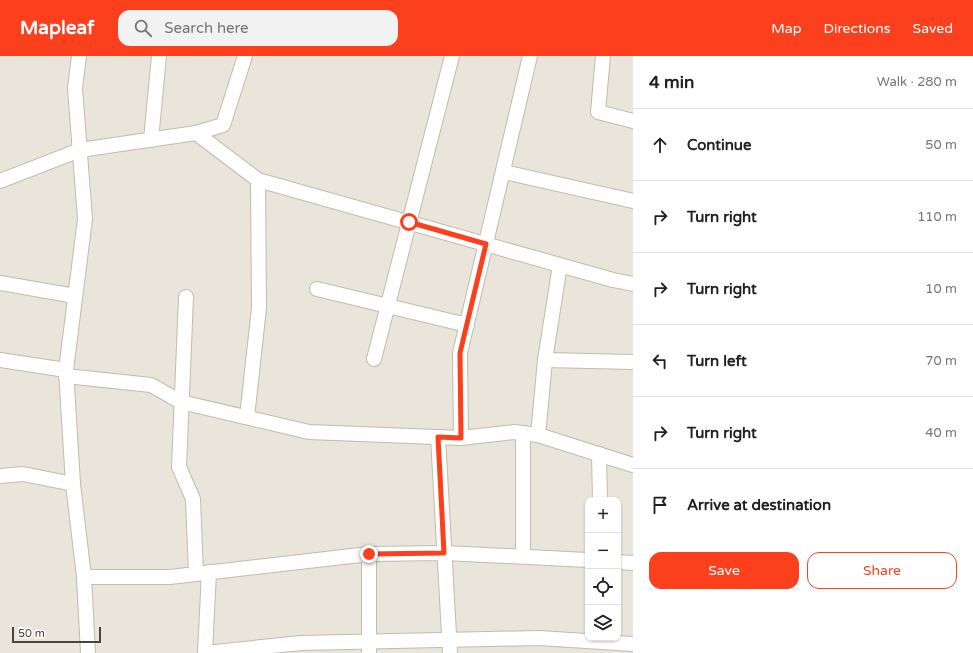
<!DOCTYPE html>
<html lang="en">
<head>
<meta charset="utf-8">
<style>
  body { margin:0; font-family:"Varela Round",sans-serif; background:#f2f2f2; color:#202124 }
  .controls { position:absolute; right:12px; bottom:12px; display:grid; overflow:hidden; border-radius:8px; box-shadow:0 1px 3px #0004 }
  .controls button { width:36px; height:36px; display:grid; place-items:center; padding:0; border:0; border-bottom:1px solid #e0e0e0; background:#fff; color:#202124; font:20px sans-serif }
  .scale { position:absolute; left:12px; bottom:10px; width:89px; box-sizing:border-box; padding-left:4px; border:2px solid #4b4439; border-top:0; font-size:11px; line-height:14px; white-space:nowrap; color:#4b4439; -webkit-text-stroke:3px #fff; paint-order:stroke }
  .stop { position:absolute; width:12px; height:12px; margin:-9px; border:3px solid #fc3f1d; border-radius:50%; background:#fff }
  .stop.end { background:#fc3f1d; border-color:#fff; box-shadow:0 1px 4px #0008 }
  .list { margin:0; padding:0; list-style:none }
  h2 { display:flex; justify-content:space-between; align-items:center; height:52px; margin:0; padding:0 16px; font-size:17px }
  h2 small { font-size:13px; font-weight:400; color:#757577 }
  .list li { display:grid; grid-template-columns:26px 1fr auto; gap:12px; align-items:center; box-sizing:border-box; height:72px; padding:0 16px; border-top:1px solid #e0e0e0 }
  .list b { display:block; font-size:15px; white-space:nowrap }
  .list em { font-size:13px; font-style:normal; color:#757577 }
  .actions { display:flex; gap:8px; padding:12px 16px }
  .actions a { flex:1; padding:9px 0; border:1px solid #fc3f1d; border-radius:12px; text-align:center; font-size:14px; color:#fc3f1d }
  .actions .main { background:#fc3f1d; color:#fff }
  .icon { flex:none; width:22px; height:22px; fill:none; stroke:currentColor; stroke-width:2; stroke-linecap:round; stroke-linejoin:round }
  .map { position:relative; flex:none; width:633px; height:597px; overflow:hidden }
  header { display:flex; align-items:center; gap:24px; box-sizing:border-box; height:56px; padding:0 20px; background:#fc3f1d; color:#fff }
  header strong { font-size:19px }
  nav { display:flex; gap:22px; margin-inline-start:auto; font-size:14px }
  .search { width:280px; height:36px; background:#f2f2f2; display:flex; align-items:center; gap:10px; box-sizing:border-box; padding:0 14px; border-radius:12px; color:#757577; font-size:15px }
  main { display:flex }
  aside { flex:1; background:#fff }
  .map>svg:first-child { display:block }
</style>
</head>
<body>
<header>
<strong>Mapleaf</strong>
<div class="search"><svg class="icon" aria-label="search" viewBox="0 0 24 24"><circle cx="10" cy="10" r="6"/><path d="M15 15l6 6"/></svg>Search here</div>
<nav><a>Map</a><a>Directions</a><a>Saved</a></nav>
</header>
<main>
<div class="map">
<svg width="633" height="597" viewBox="0 0 633 597">
  <rect width="100%" height="100%" fill="#f6f3ec"/>
  <!-- residential -->
  <path fill="#eae5da" fill-rule="evenodd" d="M0 0H633V597H0ZM588 444H618V582H588Z"/>
  <g fill="none" stroke-linecap="round" stroke-linejoin="round">
    <!-- minor casing -->
    <g stroke="#c2bbae" stroke-width="16">
      <g id="minor">
        <path d="M79 0 75 32 85 163 66 314 73 428 84 521 88 597"/>
        <path d="M603 0 598 56 633 65"/>
        <path d="M196 77 258 124 613 224 633 228"/>
        <path d="M151 84 159 0"/>
        <path d="M504 116 633 145"/>
        <path d="M0 125 80 94 196 77 223 69 245 0"/>
        <path d="M0 227 75 240"/>
        <path d="M317 233 467 269"/>
        <path d="M186 241 179 411 193 443 196 518"/>
        <path d="M374 303 452 0"/>
        <path d="M0 304 66 314"/>
        <path d="M545 304 633 306"/>
        <path d="M66 320 151 329 181 346 309 376 461 382 514 376 538 379 633 409"/>
        <path d="M247 361 259 252 258 124"/>
        <path d="M538 379 545 304 560 209"/>
        <path d="M438 381 450 597"/>
        <path d="M461 382 460 297 530 0"/>
        <path d="M599 398 600 444"/>
        <path d="M0 420 23 418 73 428"/>
        <path d="M523 500V377"/>
        <path d="M618 506 633 507"/>
        <path d="M84 521H170L369 498 444 497 588 504"/>
        <path d="M205 597 301 587 539 582 633 588"/>
        <path d="M205 597 209 516"/>
        <path d="M369 597V498"/>
      </g>
    </g>
    <!-- minor -->
    <use href="#minor" stroke="#fff" stroke-width="14"/>
  </g>
  <g fill="none" stroke-linecap="round" stroke-linejoin="round">
    <!-- route -->
    <path stroke="#fc3f1d" stroke-width="5" d="M369 498 444 497 438 381 461 382 460 297 486 188 409 166"/>
  </g>
</svg>
<div class="controls">
<button>+</button>
<button>−</button>
<button><svg class="icon" aria-label="locate" viewBox="0 0 24 24"><circle cx="12" cy="12" r="6"/><path d="M12 2v4M12 18v4M2 12h4M18 12h4"/></svg></button>
<button><svg class="icon" aria-label="layers" viewBox="0 0 24 24"><path d="M12 4l9 5-9 5-9-5zM3 14l9 5 9-5"/></svg></button>
</div>
<div class="scale">50 m</div>
<div class="stop" style="left:409px;top:166px"></div>
<div class="stop end" style="left:369px;top:498px"></div>
</div>
<aside>
<h2>4 min<small>Walk · 280 m</small></h2>
<ul class="list">
<li><svg class="icon" aria-label="ahead" viewBox="0 0 24 24"><path d="M12 20V5M6 11l6-6 6 6"/></svg><div><b>Continue</b></div><em>50 m</em></li>
<li><svg class="icon" aria-label="right" viewBox="0 0 24 24"><path d="M7 20v-9h11M14 6l5 5-5 5"/></svg><div><b>Turn right</b></div><em>110 m</em></li>
<li><svg class="icon" aria-label="right" viewBox="0 0 24 24"><path d="M7 20v-9h11M14 6l5 5-5 5"/></svg><div><b>Turn right</b></div><em>10 m</em></li>
<li><svg class="icon" aria-label="left" viewBox="0 0 24 24"><path d="M17 20v-9H6M10 6l-5 5 5 5"/></svg><div><b>Turn left</b></div><em>70 m</em></li>
<li><svg class="icon" aria-label="right" viewBox="0 0 24 24"><path d="M7 20v-9h11M14 6l5 5-5 5"/></svg><div><b>Turn right</b></div><em>40 m</em></li>
<li><svg class="icon" aria-label="arrive" viewBox="0 0 24 24"><path d="M6 21V4h12l-3 4 3 4H6"/></svg><div><b>Arrive at destination</b></div></li>
</ul>
<div class="actions"><a class="main">Save</a><a>Share</a></div>
</aside>
</main>
</body>
</html>
